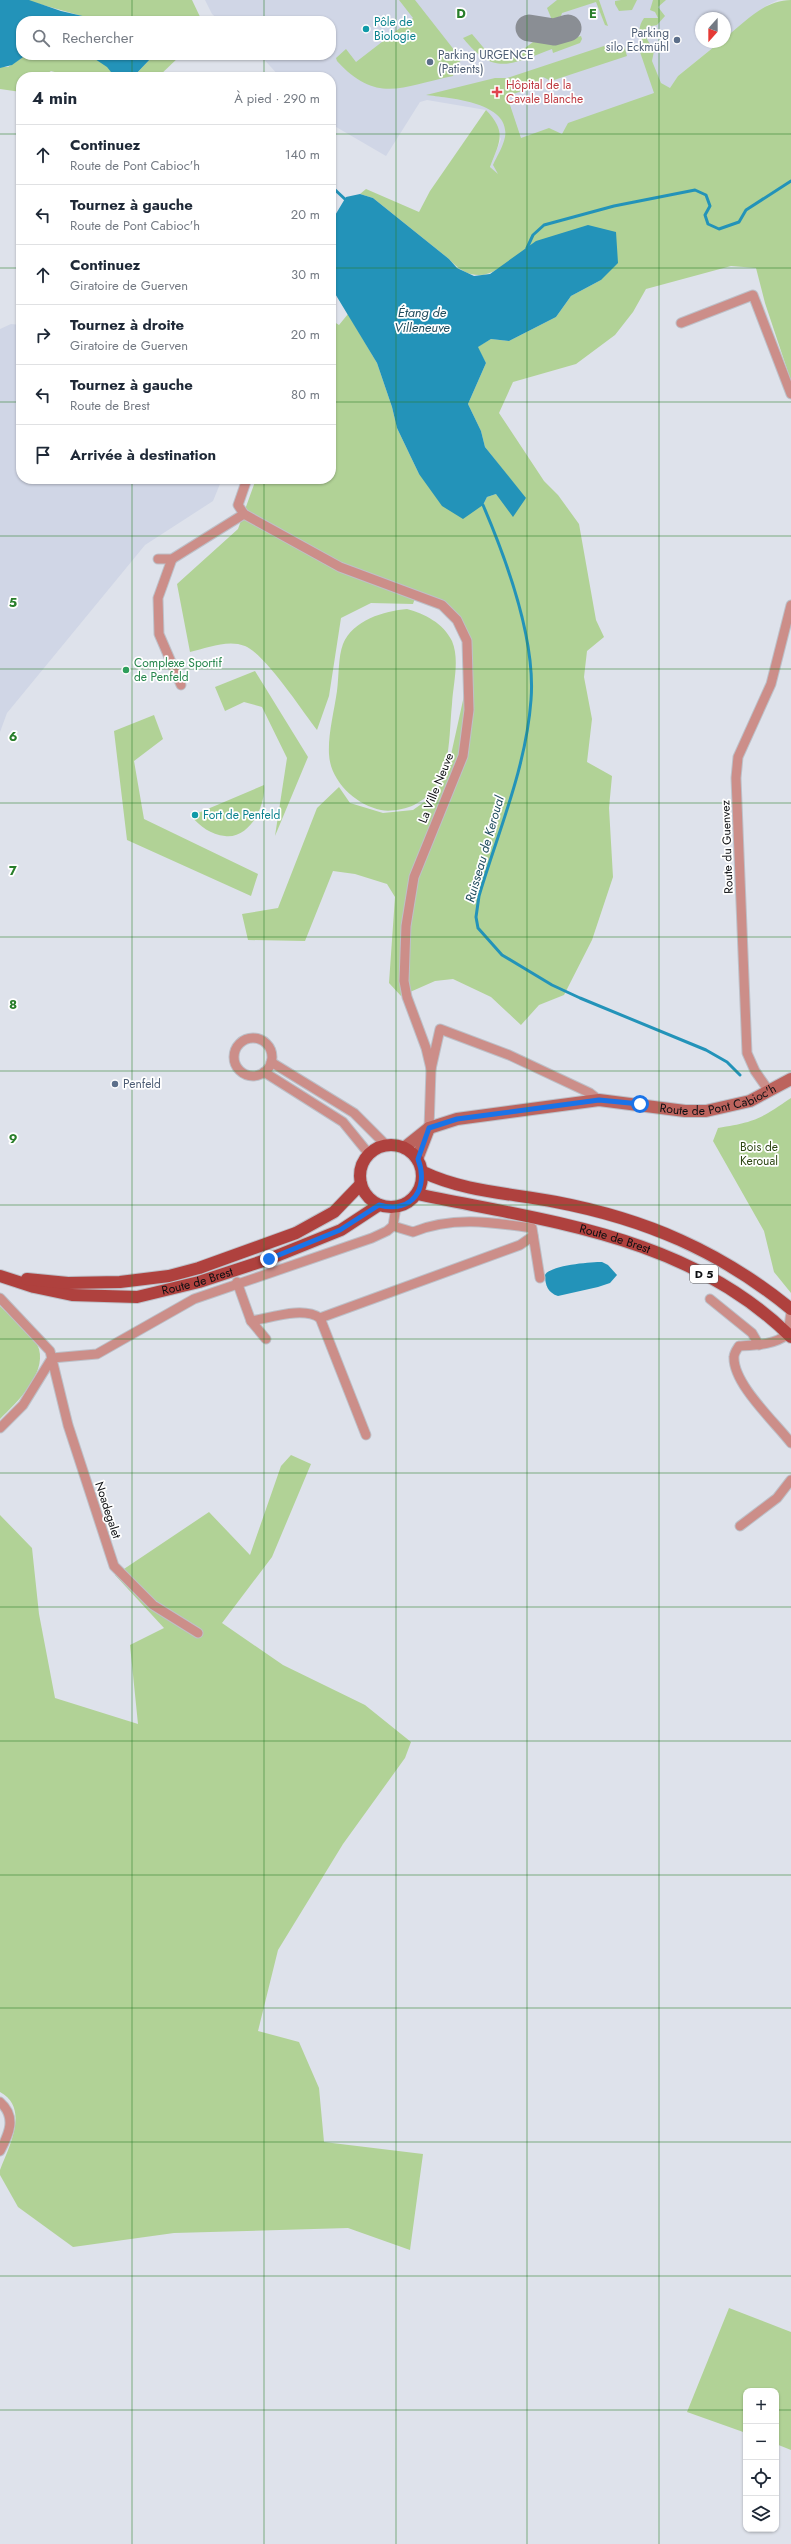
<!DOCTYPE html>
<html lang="fr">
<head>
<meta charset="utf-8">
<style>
  body { margin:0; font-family:Jost,sans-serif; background:#f2f2f3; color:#1f2937 }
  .controls { position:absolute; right:12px; bottom:12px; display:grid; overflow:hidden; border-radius:8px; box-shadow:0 1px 3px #0004 }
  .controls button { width:36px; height:36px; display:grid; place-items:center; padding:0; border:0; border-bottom:1px solid #e0e1e3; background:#fff; color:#1f2937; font:20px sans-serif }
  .compass { position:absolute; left:695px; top:12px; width:36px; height:36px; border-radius:50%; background:#fff; box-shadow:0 1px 3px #0004; rotate:201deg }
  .stop { position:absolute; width:12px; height:12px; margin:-9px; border:3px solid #1a73e8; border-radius:50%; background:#fff }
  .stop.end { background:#1a73e8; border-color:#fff; box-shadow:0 1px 4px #0008 }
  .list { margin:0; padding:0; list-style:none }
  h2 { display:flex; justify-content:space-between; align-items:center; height:52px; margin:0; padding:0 16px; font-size:17px }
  h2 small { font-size:13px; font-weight:400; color:#747a83 }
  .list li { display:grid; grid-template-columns:26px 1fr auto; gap:12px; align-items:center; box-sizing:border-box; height:60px; padding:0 16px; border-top:1px solid #e0e1e3 }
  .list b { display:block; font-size:15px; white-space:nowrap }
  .list p { margin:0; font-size:13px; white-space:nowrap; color:#747a83 }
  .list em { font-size:13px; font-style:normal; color:#747a83 }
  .icon { flex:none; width:22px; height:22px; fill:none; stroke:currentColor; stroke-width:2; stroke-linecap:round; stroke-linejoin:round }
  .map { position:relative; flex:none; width:791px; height:2544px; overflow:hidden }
  .search { position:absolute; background:#fff; box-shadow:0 1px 3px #0004; left:16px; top:16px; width:320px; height:44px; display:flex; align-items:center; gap:10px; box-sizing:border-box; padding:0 14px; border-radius:16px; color:#747a83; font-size:15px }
  .panel { position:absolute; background:#fff; box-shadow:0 1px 3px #0004; left:16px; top:72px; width:320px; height:412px; border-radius:16px }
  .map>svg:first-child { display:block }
</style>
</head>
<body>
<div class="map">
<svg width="791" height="2544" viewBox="0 0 791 2544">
  <rect width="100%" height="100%" fill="#dee2eb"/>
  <!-- built -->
  <g fill="#d0d6e6">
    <path d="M205 0H778L766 6 725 38V18H701V42H720L678 76 671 88 499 176 490 167 501 139 486 110 427 100 420 102 386 156 331 124V77H280L260 55H331V21H220L212 14Z"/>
    <path d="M11 324 21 325V479H222L213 501 145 545 7 713 0 732V329Z"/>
  </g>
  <!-- green -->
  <g fill="#b1d296">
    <path d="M25 0H192L202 21 96 20Z"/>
    <path d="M399 0H415L462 60 455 65 453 76C403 86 377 105 337 61L336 58 346 49 356 62 413 18Z"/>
    <path d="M557 0H599L608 26 605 25 596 2 562 13 561 16 552 20 547 8Z"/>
    <path d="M621 0H637L632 10 619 11 615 4V1Z"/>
    <path d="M653 0H666L658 7 665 16 657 25 646 27 647 39 654 51 652 61 661 83 670 88 678 76 720 42H725V38C745 22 764 0 791 0V381L765 303 756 268 731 266 646 289 633 312 615 335 576 364 513 382 499 413 544 481 558 495 579 524 596 620 604 637 587 651 584 677 592 719 587 762 612 776 609 808 613 877 592 940 564 995 539 1005 521 1025 491 997 453 979 435 981 401 996 389 983 395 897 387 884 355 874 333 871 305 941 248 940 242 914 278 908 317 808 339 787 350 803 383 813 413 810 434 795 447 773 469 673 467 641 442 605 416 595 413 604 371 603 341 618 329 696 317 730C302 711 266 655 245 646 228 639 207 648 190 652L177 584 238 529 256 479H331V320L339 325 348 314 377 363 392 407 397 428 419 474 483 505 487 497 496 494 526 499 485 447 481 431 468 404 486 363 477 347 491 339 509 341 556 317 571 296 601 280 499 268C481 281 463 275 449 259L373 198 360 194 366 189 419 212 430 191 486 110C507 132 500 141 490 167L498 174 493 165C497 156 503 147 505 137 511 102 449 98 426 95L495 78H507L613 43 624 46 627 56 551 81 543 77 539 85 507 96 521 138 549 128 562 134 568 123 654 93 640 52 647 49C640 38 636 29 644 18H658L655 12 650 10Z"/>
    <path d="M472 34 488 53 513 57 533 42V39L560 42 581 36 582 39 580 43 553 53 552 49C511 64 494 77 463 38Z"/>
    <path d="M26 55C54 55 100 45 115 77H73L51 71 42 77H21V92L0 89V67H8Z"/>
    <path d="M154 55H181L158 77H133Z"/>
    <path d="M407 609C425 614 443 623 452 641 460 660 453 684 452 704 448 742 453 785 414 805 405 809 391 812 381 810 356 805 330 781 329 754 328 734 334 712 337 691 339 677 338 657 343 644 353 620 384 611 407 609Z"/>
    <path d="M255 671 308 757 275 836 287 758 262 707 244 702 225 711 215 687Z"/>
    <path d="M154 715 163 739 134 761 144 819 258 874 251 896 127 840 114 731Z"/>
    <path d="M264 785C266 805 250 839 225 836 211 835 200 826 191 816Z"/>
    <path d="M791 1098V1293L774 1272 764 1231 713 1141 718 1128C756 1122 760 1119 791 1098Z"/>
    <path d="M0 1306C10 1316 35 1336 39 1349 46 1375 16 1403 0 1419Z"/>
    <path d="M291 1455 311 1464 272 1557 222 1623 283 1665 365 1705 411 1742 405 1758 343 1844 278 1950 258 2031 299 2042 319 2088 324 2142 423 2154 410 2250 348 2228 174 2233 73 2247 18 2207 0 2175V2170C9 2147 30 2108 0 2092V1515L32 1548 39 1614 55 1698 138 1724 130 1645 164 1628 115 1575 209 1512 250 1555 281 1466Z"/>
    <path d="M729 2308 791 2332V2450L776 2444V2391H746V2433L687 2412Z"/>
  </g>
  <!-- water -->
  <g fill="#2393b9">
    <path d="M0 0H29L61 11 104 21H21V55H26L12 65 0 68Z"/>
    <path d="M89 55H154L133 77H115L107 67Z"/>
    <path d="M360 194 373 198 449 259 457 268 474 276 490 274 536 241 588 225 616 232 618 263 601 280 571 296 556 317 509 341 491 339 478 347 486 363 468 404 481 431 485 447 526 498 513 517 496 494 487 497 483 505 463 519 442 506 419 474 397 428 392 407 377 363 331 287V222L346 197Z"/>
    <path d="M602 1262 608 1265 617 1275 610 1283 598 1287 558 1296C548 1293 545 1285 545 1275 550 1265 591 1262 602 1262Z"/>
  </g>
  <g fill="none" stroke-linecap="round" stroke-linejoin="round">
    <!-- stream -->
    <g stroke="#2393b9" stroke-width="3">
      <path d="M331 186 347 201"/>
      <path d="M527 248 533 235 544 225 614 206 695 190 706 195 710 206 705 215 708 224 719 229 739 222 746 210 791 181"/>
      <path d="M483 505C507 561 536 639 531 700 526 768 498 832 479 896L476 917 478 928 502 955 552 985 580 998 706 1050 727 1062 740 1075"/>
    </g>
    <!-- taxiway -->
    <path stroke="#8a8e94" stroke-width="27" d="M529 28 554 32 568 28"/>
    <!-- street casing -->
    <g stroke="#bdc0c8" stroke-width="11">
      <g id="street">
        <path d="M681 323 753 295 791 394"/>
        <path d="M247 479 238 505 244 514 340 567 442 605 457 620 467 641 469 710 463 756 414 877 406 926 404 981 407 997 426 1048 431 1069"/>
        <path d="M158 559H172L244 514"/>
        <path d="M172 559 158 598 159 634 181 685"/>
        <circle cx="253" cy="1057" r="19"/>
        <path d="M271 1062 354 1113 386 1145"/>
        <path d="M264 1072 343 1122 369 1154"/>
        <path d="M769 1091 755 1071 747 1053 736 778 738 757 771 684 791 605"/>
        <path d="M429 1128 431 1069 440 1029 509 1055 590 1093 599 1100"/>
        <path d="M393 1226 413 1232C452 1216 491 1222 532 1228L540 1278"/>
        <path d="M393 1226 396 1207"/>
        <path d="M237 1282 251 1321C270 1318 303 1306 320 1318L520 1245 533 1236"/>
        <path d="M0 1298 50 1351 68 1425 114 1566 153 1605 198 1633"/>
        <path d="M710 1299 752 1333 759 1345"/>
        <path d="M791 1312 788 1334C774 1345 756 1345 739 1346 737 1349 734 1353 734 1357 733 1384 775 1422 791 1443"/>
        <path d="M320 1318 366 1435"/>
        <path d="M251 1321 266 1339"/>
        <path d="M52 1358 97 1354 194 1299 372 1238 387 1231 393 1226"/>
        <path d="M0 1428 23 1405 52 1358"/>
        <path d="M740 1526 777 1498 791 1480"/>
        <path d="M0 2102C17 2117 9 2134 0 2151"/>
      </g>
    </g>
    <!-- secondary casing -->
    <g stroke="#bdc0c8" stroke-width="14">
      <g id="secondary">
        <path id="s1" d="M404 1148 429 1128 457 1119 599 1100 685 1111H706L750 1101 791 1079"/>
        <path d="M417 1159 429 1128"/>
      </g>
    </g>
    <!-- primary casing -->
    <g stroke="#bdc0c8" stroke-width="14">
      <g id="primary">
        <circle cx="391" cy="1176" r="31"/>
        <path d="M423 1172C465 1192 510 1193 556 1202 645 1219 720 1251 791 1309"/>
        <path id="s2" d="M417 1194C550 1222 689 1236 791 1337"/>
        <path id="s3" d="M0 1276 34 1287 72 1295 137 1297 199 1282 269 1259 341 1230 379 1205"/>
        <path d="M27 1279 68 1283 120 1282 169 1276 199 1268 296 1233 334 1212 361 1184"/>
      </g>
    </g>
    <!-- street -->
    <use href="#street" stroke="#cc8e89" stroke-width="9"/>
    <!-- secondary -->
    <use href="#secondary" stroke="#bc635d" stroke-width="12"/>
    <!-- primary -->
    <use href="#primary" stroke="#af413e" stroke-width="12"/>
  </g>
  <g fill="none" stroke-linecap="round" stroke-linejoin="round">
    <!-- route -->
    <path stroke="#1a73e8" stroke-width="5" d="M269 1259 340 1230 379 1205C413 1214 429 1188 418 1159L429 1128 457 1119 599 1100 640 1104"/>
  </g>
  <!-- grid -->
  <path fill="none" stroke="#297e2a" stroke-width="1" stroke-opacity="0.55" d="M132 0V21M264 0V21M396 0V2544M527 0V2544M659 0V2544M132 55V77M264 55V77M0 134H21M331 134H791M0 268H21M331 268H791M0 402H21M331 402H791M132 479V2544M264 479V2544M0 536H791M0 669H791M0 803H791M0 937H791M0 1071H791M0 1205H791M0 1339H791M0 1473H791M0 1607H791M0 1741H791M0 1875H791M0 2008H791M0 2142H791M0 2276H791M0 2410H746M776 2410H791"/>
  <!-- markers -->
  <g fill="#0f9aa8" stroke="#fff" stroke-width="1.5">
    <circle cx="366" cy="29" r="4"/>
    <circle cx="195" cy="815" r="4"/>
  </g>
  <g fill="#5c6f8a" stroke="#fff" stroke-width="1.5">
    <circle cx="677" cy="40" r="4"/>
    <circle cx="430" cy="62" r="4"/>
    <circle cx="115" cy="1084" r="4"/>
  </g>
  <path fill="#e0444e" stroke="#fff" stroke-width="1.5" d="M495 86h4v4h4v4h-4v4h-4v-4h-4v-4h4z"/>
  <circle fill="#2e9e5b" stroke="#fff" stroke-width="1.5" cx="126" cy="670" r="4"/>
  <g text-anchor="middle" stroke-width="3.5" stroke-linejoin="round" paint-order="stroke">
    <!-- shield labels -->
    <rect fill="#fff" stroke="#565759" stroke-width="1" x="690" y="1265" width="28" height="18" rx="3"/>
    <g font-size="11" font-weight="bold" fill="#0d0f12">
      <text x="704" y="1278">D 5</text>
    </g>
    <!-- culture labels -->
    <g font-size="12" fill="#0d838f" stroke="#fff" text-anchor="start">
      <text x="374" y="26">Pôle de<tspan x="374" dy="14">Biologie</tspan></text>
      <text x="203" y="819">Fort de Penfeld</text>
    </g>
    <!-- service labels -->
    <g font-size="12" fill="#4e5e75" stroke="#fff" text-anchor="start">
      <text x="669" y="37" text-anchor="end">Parking<tspan x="669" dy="14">silo Eckmühl</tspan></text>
      <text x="438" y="59">Parking URGENCE<tspan x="438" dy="14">(Patients)</tspan></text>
      <text x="123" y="1088">Penfeld</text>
    </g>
    <!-- health labels -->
    <g font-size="12" fill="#be3a42" stroke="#fff" text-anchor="start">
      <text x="506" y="89">Hôpital de la<tspan x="506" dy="14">Cavale Blanche</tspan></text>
    </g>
    <!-- leisure labels -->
    <g font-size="12" fill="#27864d" stroke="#fff" text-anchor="start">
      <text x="134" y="667">Complexe Sportif<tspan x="134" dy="14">de Penfeld</tspan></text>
    </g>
    <!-- street labels -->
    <g font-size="12" fill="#0d0f12" stroke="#fff">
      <text transform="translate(436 788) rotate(-68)" y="4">La Ville Neuve</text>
      <text transform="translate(727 847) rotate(-92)" y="4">Route du Guenvez</text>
      <text dy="4" stroke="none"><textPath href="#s1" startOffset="326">Route de Pont Cabioc'h</textPath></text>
      <text dy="4" stroke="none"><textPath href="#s2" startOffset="203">Route de Brest</textPath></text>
      <text dy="4" stroke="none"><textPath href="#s3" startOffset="202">Route de Brest</textPath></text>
      <text transform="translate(108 1510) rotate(72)" y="4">Noadegalet</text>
    </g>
    <!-- park labels -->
    <g font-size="12" fill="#2e4713" stroke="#fff">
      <text x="759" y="1151">Bois de<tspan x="759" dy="14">Keroual</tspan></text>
    </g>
    <!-- water labels -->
    <g font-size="13" font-style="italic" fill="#224e5f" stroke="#fff">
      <text x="422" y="317">Étang de<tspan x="422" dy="15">Villeneuve</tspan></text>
      <text transform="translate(484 849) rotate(-74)" y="5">Ruisseau de Keroual</text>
    </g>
  </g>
  <g font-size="13" text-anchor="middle" font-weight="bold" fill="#297e2a" stroke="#fff" stroke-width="3.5" stroke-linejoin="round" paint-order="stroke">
    <text x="461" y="18">D</text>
    <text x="593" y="18">E</text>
    <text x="13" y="607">5</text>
    <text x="13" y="741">6</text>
    <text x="13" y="875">7</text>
    <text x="13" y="1009">8</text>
    <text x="13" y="1143">9</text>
  </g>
</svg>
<div class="controls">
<button>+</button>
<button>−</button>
<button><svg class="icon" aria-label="locate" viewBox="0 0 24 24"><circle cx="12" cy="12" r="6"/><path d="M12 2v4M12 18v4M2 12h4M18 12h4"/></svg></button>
<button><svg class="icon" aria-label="layers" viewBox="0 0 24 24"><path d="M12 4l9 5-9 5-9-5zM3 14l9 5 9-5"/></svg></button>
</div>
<svg class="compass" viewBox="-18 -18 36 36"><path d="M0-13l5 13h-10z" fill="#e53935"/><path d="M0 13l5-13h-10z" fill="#747a83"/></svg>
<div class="stop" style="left:640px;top:1104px"></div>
<div class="stop end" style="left:269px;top:1259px"></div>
<div class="search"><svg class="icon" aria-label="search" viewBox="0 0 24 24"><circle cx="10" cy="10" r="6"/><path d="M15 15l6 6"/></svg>Rechercher</div>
<section class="panel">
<h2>4 min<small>À pied · 290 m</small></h2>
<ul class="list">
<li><svg class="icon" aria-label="ahead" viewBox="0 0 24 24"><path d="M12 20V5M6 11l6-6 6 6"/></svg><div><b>Continuez</b><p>Route de Pont Cabioc'h</p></div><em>140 m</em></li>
<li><svg class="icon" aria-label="left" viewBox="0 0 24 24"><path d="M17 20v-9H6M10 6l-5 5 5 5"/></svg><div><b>Tournez à gauche</b><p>Route de Pont Cabioc'h</p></div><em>20 m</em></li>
<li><svg class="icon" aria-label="ahead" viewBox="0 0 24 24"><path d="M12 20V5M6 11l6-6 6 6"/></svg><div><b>Continuez</b><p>Giratoire de Guerven</p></div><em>30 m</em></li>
<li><svg class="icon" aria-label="right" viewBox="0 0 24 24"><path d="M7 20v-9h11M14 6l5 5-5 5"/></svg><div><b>Tournez à droite</b><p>Giratoire de Guerven</p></div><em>20 m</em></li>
<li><svg class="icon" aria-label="left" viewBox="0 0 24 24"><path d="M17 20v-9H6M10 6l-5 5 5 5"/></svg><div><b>Tournez à gauche</b><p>Route de Brest</p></div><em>80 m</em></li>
<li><svg class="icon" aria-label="arrive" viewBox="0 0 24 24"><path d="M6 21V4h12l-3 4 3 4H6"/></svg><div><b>Arrivée à destination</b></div></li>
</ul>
</section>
</div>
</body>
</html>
